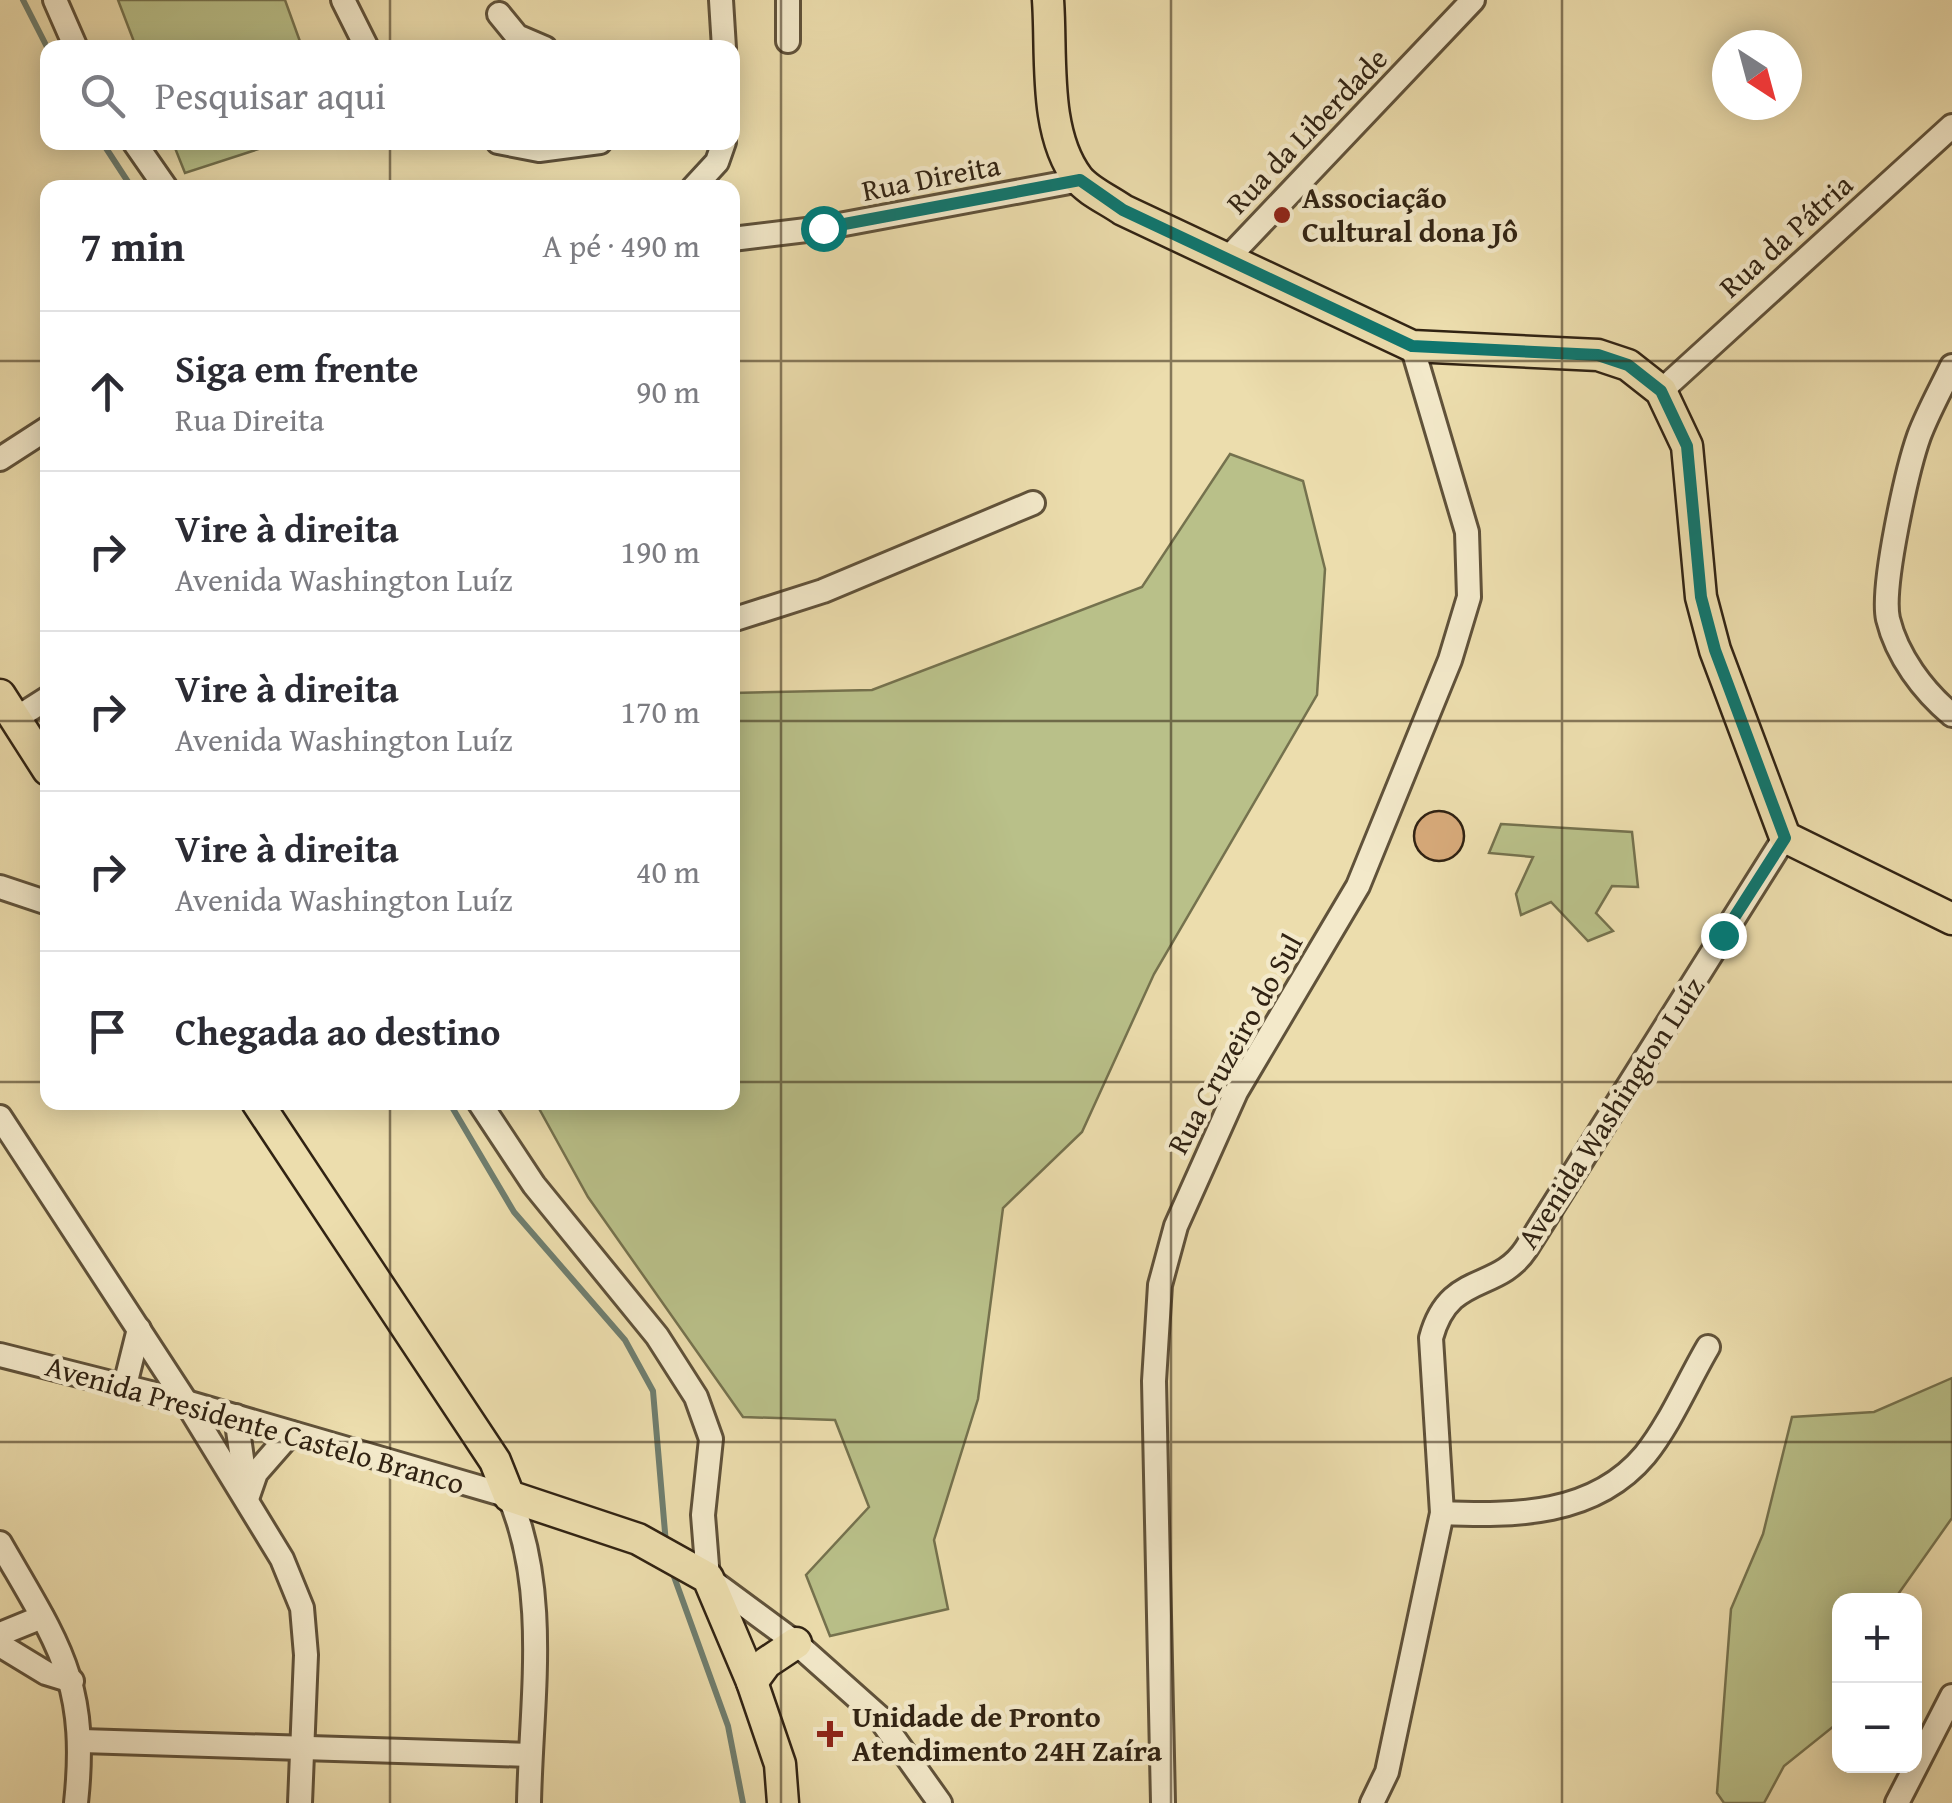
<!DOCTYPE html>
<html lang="pt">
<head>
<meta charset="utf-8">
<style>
  body { margin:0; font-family:"Gentium Book Plus",serif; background:#f2f2f3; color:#2b2b33 }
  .controls { position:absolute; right:30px; bottom:30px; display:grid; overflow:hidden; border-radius:20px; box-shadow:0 5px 25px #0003 }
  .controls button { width:90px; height:90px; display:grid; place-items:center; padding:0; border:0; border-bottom:2px solid #e1e1e2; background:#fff; color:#2b2b33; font:50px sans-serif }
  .compass { position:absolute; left:1712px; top:30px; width:90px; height:90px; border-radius:50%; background:#fff; box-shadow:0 5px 25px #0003; rotate:144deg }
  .stop { position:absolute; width:30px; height:30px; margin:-22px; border:8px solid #0f766e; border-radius:50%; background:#fff }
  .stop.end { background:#0f766e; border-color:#fff; box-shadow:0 2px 10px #0008 }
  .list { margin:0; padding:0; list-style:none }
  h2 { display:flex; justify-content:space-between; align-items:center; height:130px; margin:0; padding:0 40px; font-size:42px }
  h2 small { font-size:32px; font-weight:400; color:#7c7c81 }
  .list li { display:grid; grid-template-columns:65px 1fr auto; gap:30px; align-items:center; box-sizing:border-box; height:160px; padding:0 40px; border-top:2px solid #e1e1e2 }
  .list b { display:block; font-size:38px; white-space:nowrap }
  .list p { margin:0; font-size:32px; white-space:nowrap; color:#7c7c81 }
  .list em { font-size:32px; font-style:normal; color:#7c7c81 }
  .icon { flex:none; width:55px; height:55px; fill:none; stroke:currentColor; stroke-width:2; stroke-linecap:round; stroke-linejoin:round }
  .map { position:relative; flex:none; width:1952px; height:1803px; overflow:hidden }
  .search { position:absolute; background:#fff; box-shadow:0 5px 25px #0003; left:40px; top:40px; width:700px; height:110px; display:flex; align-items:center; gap:25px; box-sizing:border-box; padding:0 35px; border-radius:20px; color:#7c7c81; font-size:38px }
  .panel { position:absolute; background:#fff; box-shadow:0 5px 25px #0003; left:40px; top:180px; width:700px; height:930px; border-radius:20px }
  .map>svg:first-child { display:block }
</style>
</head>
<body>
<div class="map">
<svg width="1952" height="1803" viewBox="0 0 1952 1803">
  <rect width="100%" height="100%" fill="#ecddad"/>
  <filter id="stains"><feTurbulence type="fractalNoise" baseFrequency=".002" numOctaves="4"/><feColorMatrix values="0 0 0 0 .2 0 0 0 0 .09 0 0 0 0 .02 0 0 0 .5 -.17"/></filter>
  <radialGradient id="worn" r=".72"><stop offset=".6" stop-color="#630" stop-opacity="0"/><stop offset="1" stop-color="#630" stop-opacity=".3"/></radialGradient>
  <!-- green -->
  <g fill="#b9c089" stroke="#75724e" stroke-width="2.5">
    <path d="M118 0H285L302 47H136Z"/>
    <path d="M173 143H277L185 173Z"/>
    <path d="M1230 454 1303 481 1325 569 1317 695 1154 974 1082 1132 1003 1208 978 1399 934 1540 948 1609 830 1636 806 1575 869 1507 835 1420 743 1417 588 1197 536 1103 732 1102 733 693 872 690 1142 587Z"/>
    <path d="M1501 824 1632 832 1638 887 1612 886 1596 913 1613 931 1588 941 1551 902 1521 915 1516 894 1533 857 1489 853Z"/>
    <path d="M1952 1378V1518L1894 1600H1840L1839 1722 1784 1766 1764 1803H1724L1717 1793 1731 1609 1763 1534 1792 1417 1874 1412Z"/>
  </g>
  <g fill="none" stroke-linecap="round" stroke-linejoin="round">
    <!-- stream -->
    <g stroke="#6f7e6f" stroke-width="6">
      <path d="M23 0 48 49"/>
      <path d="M102 142 132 188"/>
      <path d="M449 1102 514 1212 625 1340 653 1391 666 1544"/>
      <path d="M672 1571 728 1726 743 1803"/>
    </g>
  </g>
  <!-- building -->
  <circle fill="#d7aa7a" stroke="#312313" stroke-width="2.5" cx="1439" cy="836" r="25"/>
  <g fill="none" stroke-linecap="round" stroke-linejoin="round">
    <!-- minor casing -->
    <g stroke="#60523a" stroke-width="28">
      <g id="minor">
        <path d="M55 0 76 48"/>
        <path d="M343 0 367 48"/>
        <path d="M721 0 724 48"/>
        <path d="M788 0V41"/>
        <path d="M499 14 517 36 545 48"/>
        <path d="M134 142 166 188"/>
        <path d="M498 142 539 150 600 142"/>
        <path d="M693 188 717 162 724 142"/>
        <path d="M732 239 823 228 1080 180"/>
        <path d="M1226 260 1473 0"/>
        <path d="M1952 366C1941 389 1928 412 1919 436 1907 470 1881 587 1888 619 1897 656 1923 691 1952 715"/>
        <path d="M1661 391 1952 126"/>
        <path d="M0 459 48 428"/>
        <path d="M732 620 823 591 1033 503"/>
        <path d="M15 719 48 698"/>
        <path d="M0 887 48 903"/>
        <path d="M479 1102 534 1185 657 1336 696 1397 711 1439 703 1515 708 1578 796 1643 878 1716 940 1803"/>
        <path d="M0 1117 186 1402 282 1559 302 1608 306 1655 300 1803"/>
        <path d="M0 1355 186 1402 509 1496C550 1592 531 1701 529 1803"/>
        <path d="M125 1385 139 1329"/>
        <path d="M236 1416 247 1494"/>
        <path d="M248 1496 256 1473 291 1433"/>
        <path d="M1442 1513C1514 1516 1594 1516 1645 1455 1670 1424 1688 1381 1708 1347"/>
        <path d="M0 1543C58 1644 89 1681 76 1803"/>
        <path d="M0 1634 42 1617"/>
        <path d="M0 1645 46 1673 72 1681"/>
        <path d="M82 1741 530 1755"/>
        <path d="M1163 1803 1154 1381 1160 1285 1176 1226 1236 1092 1358 886 1450 660 1469 597 1467 532 1412 346"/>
        <path d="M1372 1803 1387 1772 1442 1513 1431 1338C1449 1271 1497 1293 1526 1249 1613 1113 1698 974 1785 837"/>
        <path d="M1897 1803 1952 1696"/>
      </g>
    </g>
    <!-- major casing -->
    <g stroke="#312313" stroke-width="35">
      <g id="major">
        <path d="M1048 0C1052 55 1043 132 1078 178 1088 191 1109 200 1123 210L1412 346 1598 355 1628 365 1661 391 1687 446 1701 597 1715 650 1785 837 1952 919"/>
        <path d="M0 695 48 770"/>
        <path d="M257 1102 495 1461 509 1496 638 1539 708 1578 752 1682 780 1764 783 1803"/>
        <path d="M752 1682 766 1663 796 1643"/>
      </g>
    </g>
    <!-- minor -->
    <use href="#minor" stroke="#f3e9ca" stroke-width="22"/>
    <!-- major -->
    <use href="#major" stroke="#ecddad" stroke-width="30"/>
  </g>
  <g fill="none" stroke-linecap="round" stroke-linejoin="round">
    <!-- route -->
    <path stroke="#0f766e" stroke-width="12" d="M823 228 1080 180 1123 210 1412 346 1598 355 1628 365 1661 391 1687 446 1701 597 1715 650 1785 838 1723 935"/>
  </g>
  <!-- grid -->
  <path fill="none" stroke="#312313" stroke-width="2.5" stroke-opacity="0.55" d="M390 0V48M781 0V1803M1171 0V1803M1562 0V1803M390 142V188M0 361H48M732 361H1952M0 721H48M732 721H1952M0 1082H48M732 1082H1952M390 1102V1803M0 1442H1952"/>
  <!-- markers -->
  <g fill="#8f2418" stroke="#f3e9ca" stroke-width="4">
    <circle cx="1282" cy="215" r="10"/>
    <path d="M825 1719h10v10h10v10h-10v10h-10v-10h-10v-10h10z"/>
  </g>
  <g text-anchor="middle" stroke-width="9" stroke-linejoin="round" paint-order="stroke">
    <!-- street labels -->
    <g font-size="30" fill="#312313" stroke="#f3e9ca">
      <text transform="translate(1307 131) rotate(-46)" y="10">Rua da Liberdade</text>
      <text transform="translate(931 178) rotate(-11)" y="10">Rua Direita</text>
      <text transform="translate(1786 236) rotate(-42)" y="10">Rua da Pátria</text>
      <text transform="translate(1235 1044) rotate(-61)" y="10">Rua Cruzeiro do Sul</text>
      <text transform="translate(1611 1113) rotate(-57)" y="10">Avenida Washington Luíz</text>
      <text transform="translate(255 1425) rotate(16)" y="10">Avenida Presidente Castelo Branco</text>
    </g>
    <!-- poi labels -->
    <g font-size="30" font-weight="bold" fill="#312313" stroke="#f3e9ca" text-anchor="start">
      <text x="1302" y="208">Associação<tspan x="1302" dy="34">Cultural dona Jô</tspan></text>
      <text x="852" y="1727">Unidade de Pronto<tspan x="852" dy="34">Atendimento 24H Zaíra</tspan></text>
    </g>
  </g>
  <rect width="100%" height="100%" filter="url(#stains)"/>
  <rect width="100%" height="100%" fill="url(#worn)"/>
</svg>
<div class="controls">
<button>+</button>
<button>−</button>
</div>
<svg class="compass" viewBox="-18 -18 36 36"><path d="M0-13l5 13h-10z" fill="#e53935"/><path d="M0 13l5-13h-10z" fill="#7c7c81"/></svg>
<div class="stop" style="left:823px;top:228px"></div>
<div class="stop end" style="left:1723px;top:935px"></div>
<div class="search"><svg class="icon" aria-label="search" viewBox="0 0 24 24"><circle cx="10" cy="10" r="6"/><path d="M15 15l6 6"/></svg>Pesquisar aqui</div>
<section class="panel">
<h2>7 min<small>A pé · 490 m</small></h2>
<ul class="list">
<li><svg class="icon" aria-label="ahead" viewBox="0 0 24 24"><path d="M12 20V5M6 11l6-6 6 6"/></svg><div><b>Siga em frente</b><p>Rua Direita</p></div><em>90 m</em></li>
<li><svg class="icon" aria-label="right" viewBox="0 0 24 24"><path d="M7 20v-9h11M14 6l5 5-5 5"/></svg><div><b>Vire à direita</b><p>Avenida Washington Luíz</p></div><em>190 m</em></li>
<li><svg class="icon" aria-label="right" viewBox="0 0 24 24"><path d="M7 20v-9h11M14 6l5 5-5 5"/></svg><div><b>Vire à direita</b><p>Avenida Washington Luíz</p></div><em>170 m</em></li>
<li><svg class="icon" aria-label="right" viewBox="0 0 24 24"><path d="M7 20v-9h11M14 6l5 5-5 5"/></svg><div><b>Vire à direita</b><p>Avenida Washington Luíz</p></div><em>40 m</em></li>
<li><svg class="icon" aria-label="arrive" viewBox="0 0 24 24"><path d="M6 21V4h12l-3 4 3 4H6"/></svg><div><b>Chegada ao destino</b></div></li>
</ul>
</section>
</div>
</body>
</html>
